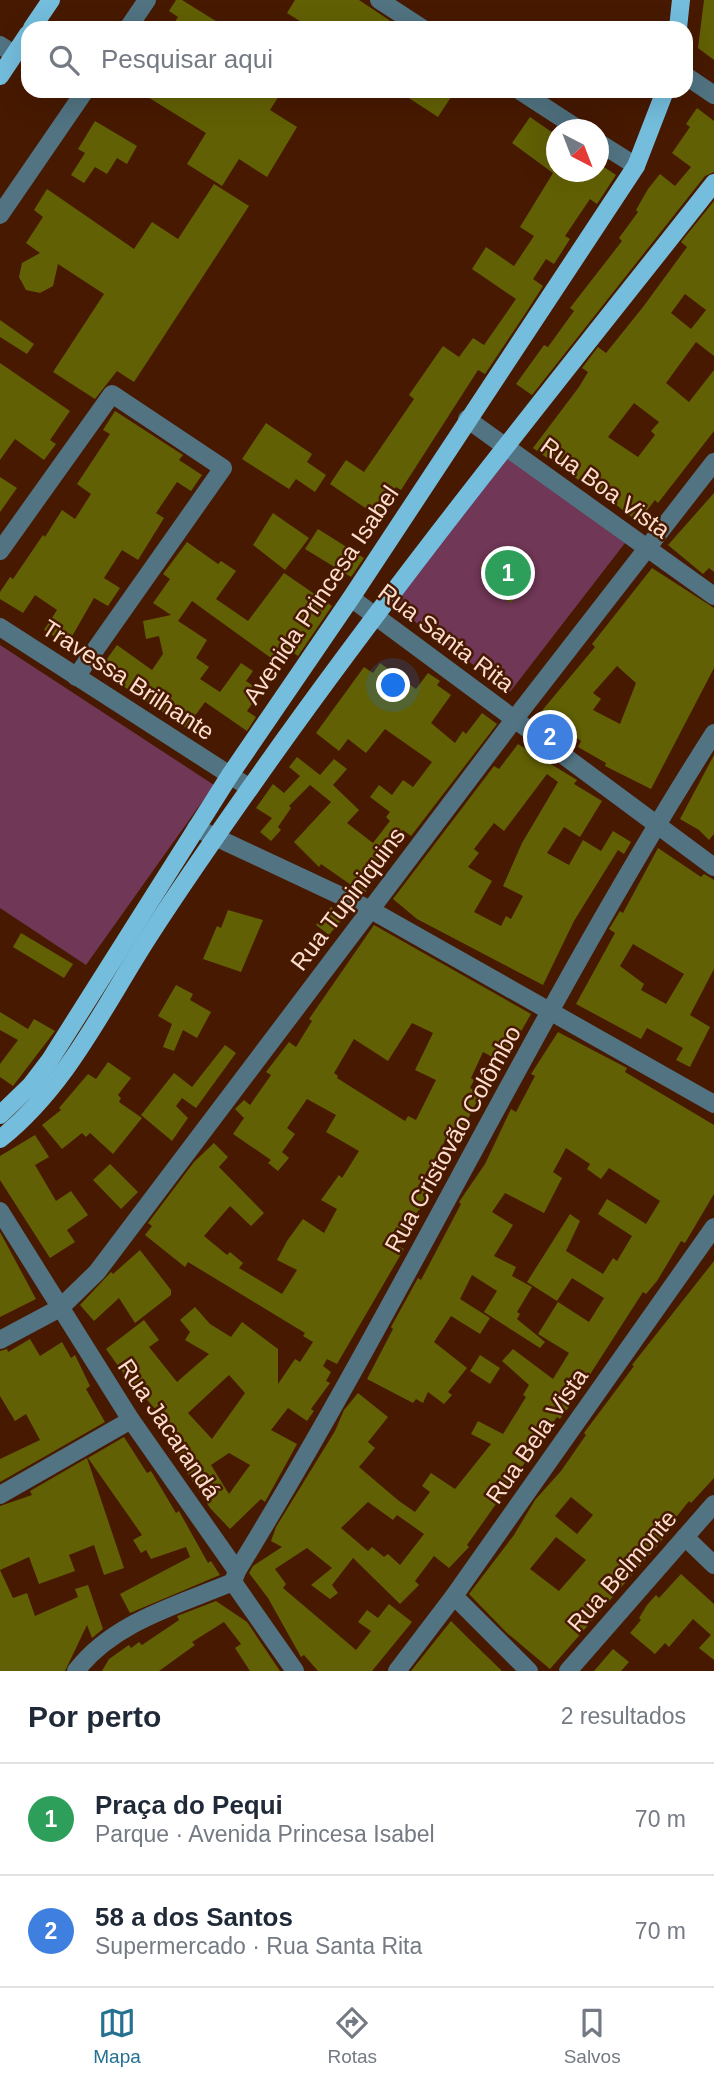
<!DOCTYPE html>
<html lang="pt">
<head>
<meta charset="utf-8">
<style>
  body { margin:0; font-family:Arial,sans-serif; background:#f6f6f7; color:#1f2937 }
  .compass { position:absolute; left:546px; top:119px; width:63px; height:63px; border-radius:50%; background:#fff; box-shadow:0 7px 28px #0002; rotate:138deg }
  .you { position:absolute; left:394px; top:686px; width:24px; height:24px; margin:-18px; border:5px solid #fff; border-radius:50%; background:#1a73e8; box-shadow:0 0 0 10px #1a73e833 }
  .badge { display:grid; place-items:center; width:46px; height:46px; border-radius:50%; background:#247191; color:#fff; font-size:23px; font-weight:700 }
  .pin { position:absolute; translate:-50% -50%; border:4px solid #fff; box-shadow:0 2px 7px #0006 }
  .list { margin:0; padding:0; list-style:none }
  h2 { display:flex; justify-content:space-between; align-items:center; height:91px; margin:0; padding:0 28px; font-size:30px }
  h2 small { font-size:23px; font-weight:400; color:#747a83 }
  .list li { display:grid; grid-template-columns:46px 1fr auto; gap:21px; align-items:center; box-sizing:border-box; height:112px; padding:0 28px; border-top:2px solid #e0e1e3 }
  .list b { display:block; font-size:26px; white-space:nowrap }
  .list p { margin:0; font-size:23px; white-space:nowrap; color:#747a83 }
  .list em { font-size:23px; font-style:normal; color:#747a83 }
  .icon { flex:none; width:38px; height:38px; fill:none; stroke:currentColor; stroke-width:2; stroke-linecap:round; stroke-linejoin:round }
  .map { position:relative; flex:none; width:714px; height:1671px; overflow:hidden }
  .search { position:absolute; background:#fff; box-shadow:0 7px 28px #0002; left:21px; right:21px; top:21px; height:77px; display:flex; align-items:center; gap:18px; box-sizing:border-box; padding:0 24px; border-radius:21px; color:#747a83; font-size:26px }
  .sheet { height:315px; background:#fff }
  nav { display:flex; justify-content:space-around; align-items:center; box-sizing:border-box; height:98px; border-top:2px solid #e0e1e3; background:#fff; font-size:19px; color:#747a83 }
  nav a { display:grid; justify-items:center; gap:4px }
  nav .on { color:#247191 }
  .map>svg:first-child { display:block }
</style>
</head>
<body>
<div class="map">
<svg width="714" height="1671" viewBox="0 0 714 1671">
  <rect width="100%" height="100%" fill="#471900"/>
  <!-- green -->
  <g fill="#703756">
    <path d="M506 453 625 543 510 692 391 604Z"/>
    <path d="M0 645 214 785 86 965 0 908Z"/>
  </g>
  <!-- building -->
  <g fill="#626004" fill-rule="evenodd">
    <path d="M176 0H182L227 28H171L178 17 169 11Z"/>
    <path d="M295 0H359L401 28H311L287 13Z"/>
    <path d="M704 0H714V60L698 48Z"/>
    <path d="M138 91H282L270 110 297 127 267 177 239 159 222 186 187 164 206 133Z"/>
    <path d="M398 91H455L438 117Z"/>
    <path d="M697 108 714 121V172L705 176 532 395 516 384 544 345 548 347 574 311 570 308 622 241 619 238 638 212 636 210 648 189 660 174 675 186 691 167 672 153 690 127 686 124Z"/>
    <path d="M530 117 556 135V172H598V163L616 175 597 204 590 199 565 236 570 239 554 264 546 259 533 279 543 286 527 311 485 374 478 370 401 490 396 487 377 516 330 484 346 460 364 472 414 399 409 395 443 346 459 357 473 338 484 345 516 299 472 269 486 247 514 266 534 236 520 227 553 173 512 143Z"/>
    <path d="M95 121 137 146 127 164 117 158 107 174 95 167 84 183 71 175 85 153 78 149Z"/>
    <path d="M214 184 249 206 134 382 117 371 95 399 53 372 104 294 58 264 53 286 40 293 26 290 19 277 22 263 40 253 26 243 43 217 34 210 47 189 134 249 152 222 178 239Z"/>
    <path d="M714 201V356L696 342 666 383 689 402 714 370V431L658 503 655 500 638 522 582 478 580 481 533 448 579 387 588 372 582 368 598 347 606 353 643 307 687 247 681 242ZM685 294 706 310 691 329 671 313ZM634 403 659 422 651 431 655 435 638 457 608 437Z"/>
    <path d="M0 320 34 344 27 354 0 337Z"/>
    <path d="M0 363 70 411 50 440 56 444 44 460 15 439 0 460Z"/>
    <path d="M115 411 183 455 179 460 202 475 191 491 177 482 156 513 164 518 138 560 122 550 104 578 120 588 108 606 94 598 67 645 44 630 57 610 35 595 23 613 0 599V592L10 577 13 579 43 535 45 537 62 510 75 519 91 494 77 484 110 434 103 430Z"/>
    <path d="M266 423 312 454 307 462 326 475 315 492 296 479 289 489 242 459Z"/>
    <path d="M0 477 17 488 0 512Z"/>
    <path d="M714 493V572L709 568 703 574 668 545Z"/>
    <path d="M273 513 309 538 285 570 253 545Z"/>
    <path d="M318 529 364 558 351 577 305 549Z"/>
    <path d="M187 542 218 564 221 561 236 571 216 599 248 621 284 573 332 606 298 656 281 644 271 658 192 601 178 621 207 640 196 658 209 667 200 679 220 692 241 663 253 671 246 681 261 691 247 711 256 717 247 731 205 702 186 728 99 670 117 645 152 670 163 654 159 636 146 639 143 621 171 615 153 603 170 579 163 574Z"/>
    <path d="M488 555 499 562 491 575 480 568Z"/>
    <path d="M652 568 714 608V668L651 789 605 766 606 763 578 747 581 741 540 713 595 647 592 644ZM617 666 636 683 620 724 593 710 601 699 593 693Z"/>
    <path d="M507 585 518 593 511 603 499 595Z"/>
    <path d="M380 663 416 689 428 673 440 681 437 685 451 695 431 723 455 743 463 731 466 734 482 713 497 724 411 836 403 830 368 876 374 880 364 894 321 864 319 867 294 842 331 802 310 785 289 806 291 808 278 827 281 830 271 841 260 832 272 818 256 808 273 784 284 793 300 776 289 767 297 757 320 775 334 759 347 769 333 785 359 810 347 823 373 843 390 821 386 817 390 812 370 797 379 785 392 795 403 780 413 787 432 762 385 729 366 753 348 739 339 751 316 733 364 667 373 673Z"/>
    <path d="M518 744 577 780 574 784 602 801 580 837 564 827 547 853 569 865 583 840 601 851 613 831 631 842 624 854 618 850 574 921 543 985 417 919 393 899 494 766 499 769ZM547 774 558 782 522 843 503 886 523 896 511 919 506 916 501 926 474 912 492 881 468 867 479 853 474 849 494 823 504 831Z"/>
    <path d="M714 755V834L709 840 699 830 680 819Z"/>
    <path d="M658 848 701 877 704 874 714 880V969L690 1015 710 1027 690 1067 676 1060 683 1048 647 1028 641 1039 576 1004 615 933 609 929 620 911 623 913ZM633 944 684 974 666 1004 641 990 644 984 620 966Z"/>
    <path d="M331 907 344 917 329 935 316 925Z"/>
    <path d="M228 910 263 920 241 972 203 959 217 926 221 928Z"/>
    <path d="M374 925 531 1014 503 1063 483 1052 471 1078 474 1080 470 1088 481 1093 455 1145 445 1141 418 1186 432 1194 415 1215 398 1246 404 1249 337 1364 327 1359 323 1366 331 1372 326 1381 330 1383 311 1409 314 1411 307 1421 288 1408 271 1430 297 1444 265 1502 261 1499 230 1529 210 1508 182 1465 177 1454 185 1448 170 1431 173 1429 141 1393 139 1395 106 1349 144 1320 159 1340 149 1347 177 1382 209 1354 185 1340 190 1332 180 1320 195 1307 210 1324 231 1337 242 1322 278 1349V1384L295 1359 300 1362 313 1342 303 1336 305 1333 188 1262 185 1267 145 1235 152 1226 148 1223 194 1162 214 1143 228 1157 219 1167 264 1213 251 1226 230 1206 204 1236 227 1255 230 1252 243 1263 239 1268 282 1294 297 1270 277 1260 287 1241 303 1219 324 1233 337 1209 321 1200 339 1175 342 1178 359 1151 326 1132 336 1115 307 1099 287 1128 295 1134 282 1152 289 1158 278 1171 268 1163 271 1160 233 1134 244 1118 235 1109 244 1100 250 1105 271 1075 266 1072 289 1042 296 1047 312 1021 309 1019ZM412 1023 433 1033 415 1070 436 1080 416 1120 408 1116 405 1121 337 1078 338 1076 334 1073 354 1039 388 1061ZM229 1375 245 1393 212 1439 188 1413ZM229 1453 250 1465 229 1494 211 1465Z"/>
    <path d="M21 933 73 964 64 978 13 947Z"/>
    <path d="M176 985 193 994 190 1000 211 1012 197 1038 183 1030 174 1051 163 1047 172 1024 158 1016Z"/>
    <path d="M0 1012 28 1029 34 1019 55 1031 13 1086 0 1077V1064L18 1040 0 1030Z"/>
    <path d="M558 1032 627 1068 625 1072 714 1125V1194L685 1243 681 1241 657 1281 646 1294 643 1292 571 1404 560 1419 557 1417 484 1521 467 1545 469 1547 449 1568 434 1556 415 1581 419 1585 400 1604 353 1558 332 1585 338 1593 330 1599 311 1585 332 1568 307 1548 275 1569 286 1584 283 1588 356 1650 371 1631 358 1622 367 1610 378 1618 389 1604 412 1622 372 1671H318L304 1655 301 1657 268 1598 249 1573 253 1566 282 1547 271 1541 276 1527 335 1431 344 1410 358 1393 388 1417 368 1442 375 1448 359 1467 399 1501 415 1512 430 1492 422 1486 431 1473 455 1489 491 1444 471 1434 478 1421 503 1434 526 1397 523 1395 529 1385 502 1361 513 1349 553 1379 569 1353 538 1334 558 1302 589 1322 604 1298 572 1278 557 1301 527 1282 570 1214 580 1221 566 1251 603 1274 613 1258 617 1261 632 1236 598 1214 607 1199 646 1224 660 1201 609 1168 601 1179 587 1169 590 1164 566 1148 553 1172 562 1178 544 1213 505 1193 492 1212 513 1225 494 1256 516 1267 512 1276 532 1287 517 1312 520 1314 517 1319 545 1342 540 1348 484 1312 497 1291 472 1275 460 1299 490 1318 480 1334 451 1316 434 1342 467 1368 448 1392 452 1395 444 1404 428 1392 423 1403 416 1399 413 1403 367 1379 393 1329 391 1327 418 1278 421 1280 461 1204 459 1202 485 1164 511 1109 516 1112 535 1076 531 1074ZM368 1502 393 1520 397 1515 424 1534 400 1565 388 1554 384 1557 372 1547 368 1551 341 1528Z"/>
    <path d="M225 1045 236 1053 196 1108 182 1098 176 1106 188 1118 172 1141 141 1115 174 1073 192 1087Z"/>
    <path d="M108 1062 131 1078 118 1095 121 1098 119 1102 142 1118 113 1154 90 1133 86 1137 82 1133 62 1149 42 1125 61 1110 59 1108 88 1074 96 1079Z"/>
    <path d="M35 1135 49 1157 35 1165 56 1201 71 1191 88 1215 67 1230 75 1242 50 1258 0 1180V1156Z"/>
    <path d="M110 1164 138 1192 121 1209 93 1180Z"/>
    <path d="M0 1232 36 1299 0 1317Z"/>
    <path d="M140 1250 171 1290V1295L135 1323 119 1298 94 1321 80 1305 111 1272 113 1274Z"/>
    <path d="M714 1261V1478L691 1503 689 1501 666 1530 669 1532 658 1545 550 1669 507 1633 469 1594 514 1535 535 1500 561 1471 586 1435 584 1433 634 1366 632 1365ZM571 1497 593 1515 577 1534 555 1516ZM556 1537 586 1560 559 1591 530 1569Z"/>
    <path d="M30 1339 40 1356 62 1342 71 1358 75 1355 90 1386 86 1389 105 1422 0 1482V1459L40 1440 26 1414 15 1421 0 1396V1351L7 1349 8 1352Z"/>
    <path d="M480 1355 500 1368 490 1384 470 1371Z"/>
    <path d="M124 1437 147 1473 151 1471 176 1513 179 1511 208 1563 211 1561 220 1575 130 1613 120 1594 190 1557 186 1547 151 1559 146 1550 141 1553 133 1540 142 1535 88 1458Z"/>
    <path d="M87 1458 124 1568 104 1575 94 1545 69 1555 75 1571 39 1584 29 1557 0 1570 13 1598 27 1593 35 1616 78 1597 75 1589 88 1585 103 1629 92 1638 87 1625 65 1671H0V1506L32 1495 30 1491Z"/>
    <path d="M681 1574 714 1604V1660L699 1648 711 1635 693 1619 669 1647 665 1643 655 1654 630 1633 641 1620 639 1618 647 1605 656 1595 659 1598Z"/>
    <path d="M216 1601 247 1622 280 1671H250L235 1648 241 1644 224 1622 192 1642 195 1645 159 1671H102L109 1659 129 1645 131 1648 139 1642 142 1645 179 1620 177 1616Z"/>
    <path d="M451 1621 468 1638 502 1671H411Z"/>
    <path d="M613 1649 629 1662 621 1671H594Z"/>
  </g>
  <g fill="none" stroke-linecap="round" stroke-linejoin="round">
    <!-- minor -->
    <g stroke="#517382" stroke-width="18">
      <path d="M379 0 422 28"/>
      <path d="M128 28 147 0"/>
      <path d="M0 45 14 54"/>
      <path d="M686 76 714 95"/>
      <path d="M520 91 580 130"/>
      <path d="M598 142 636 166"/>
      <path d="M0 215 85 91"/>
      <path d="M467 419 714 596"/>
      <path d="M0 551 112 394 223 468 76 677"/>
      <path d="M351 598 714 867"/>
      <path d="M0 627 250 788"/>
      <path d="M196 828 371 910 714 1104"/>
      <path d="M0 1211 131 1420 237 1571 233 1582 295 1671"/>
      <path d="M0 1340 60 1308 97 1272 513 721 714 462"/>
      <path d="M0 1495 131 1420"/>
      <path d="M685 1537 714 1565"/>
      <path d="M237 1571C405 1297 541 1004 714 733"/>
      <path d="M454 1596 529 1671"/>
      <path d="M76 1671C113 1622 178 1605 233 1582"/>
      <path d="M397 1671 454 1596 714 1227"/>
      <path d="M568 1671 714 1504"/>
    </g>
    <!-- major -->
    <g stroke="#74bddd" stroke-width="18">
      <path d="M32 28 51 0"/>
      <path d="M678 28 681 0"/>
      <path d="M0 76 28 34"/>
      <path d="M0 1115 31 1085 50 1060 230 775 351 598 636 166 665 91"/>
      <path d="M0 1139C62 1090 98 1018 139 952 174 896 212 842 250 788 396 580 557 382 714 183"/>
    </g>
  </g>
  <g text-anchor="middle" stroke-width="5" stroke-linejoin="round" paint-order="stroke">
    <!-- street labels -->
    <g font-size="24" fill="#fcddce" stroke="#471900">
      <text transform="translate(605 488) rotate(36)" y="8">Rua Boa Vista</text>
      <text transform="translate(321 595) rotate(-56)" y="8">Avenida Princesa Isabel</text>
      <text transform="translate(446 638) rotate(37)" y="8">Rua Santa Rita</text>
      <text transform="translate(128 680) rotate(33)" y="8">Travessa Brilhante</text>
      <text transform="translate(348 899) rotate(-53)" y="8">Rua Tupiniquins</text>
      <text transform="translate(453 1139) rotate(-61)" y="8">Rua Cristovão Colômbo</text>
      <text transform="translate(169 1429) rotate(56)" y="8">Rua Jacarandá</text>
      <text transform="translate(537 1436) rotate(-55)" y="8">Rua Bela Vista</text>
      <text transform="translate(622 1571) rotate(-49)" y="8">Rua Belmonte</text>
    </g>
  </g>
</svg>
<svg class="compass" viewBox="-18 -18 36 36"><path d="M0-13l5 13h-10z" fill="#e53935"/><path d="M0 13l5-13h-10z" fill="#747a83"/></svg>
<div class="you"></div>
<div class="pin badge" style="left:508px;top:573px;background:#2e9e5b">1</div>
<div class="pin badge" style="left:550px;top:737px;background:#3f7fe0">2</div>
<div class="search"><svg class="icon" aria-label="search" viewBox="0 0 24 24"><circle cx="10" cy="10" r="6"/><path d="M15 15l6 6"/></svg>Pesquisar aqui</div>
</div>
<section class="sheet">
<h2>Por perto<small>2 resultados</small></h2>
<ul class="list">
<li><span class="badge" style="background:#2e9e5b">1</span><div><b>Praça do Pequi</b><p>Parque · Avenida Princesa Isabel</p></div><em>70 m</em></li>
<li><span class="badge" style="background:#3f7fe0">2</span><div><b>58 a dos Santos</b><p>Supermercado · Rua Santa Rita</p></div><em>70 m</em></li>
</ul>
</section>
<nav>
<a class="on"><svg class="icon" aria-label="map" viewBox="0 0 24 24"><path d="M3 6l6-2 6 2 6-2v14l-6 2-6-2-6 2zM9 4v14M15 6v14"/></svg>Mapa</a>
<a><svg class="icon" aria-label="directions" viewBox="0 0 24 24"><path d="M12 3l9 9-9 9-9-9zM9 14v-3h6M13 9l2 2-2 2"/></svg>Rotas</a>
<a><svg class="icon" aria-label="saved" viewBox="0 0 24 24"><path d="M7 4h10v16l-5-4-5 4z"/></svg>Salvos</a>
</nav>
</body>
</html>
